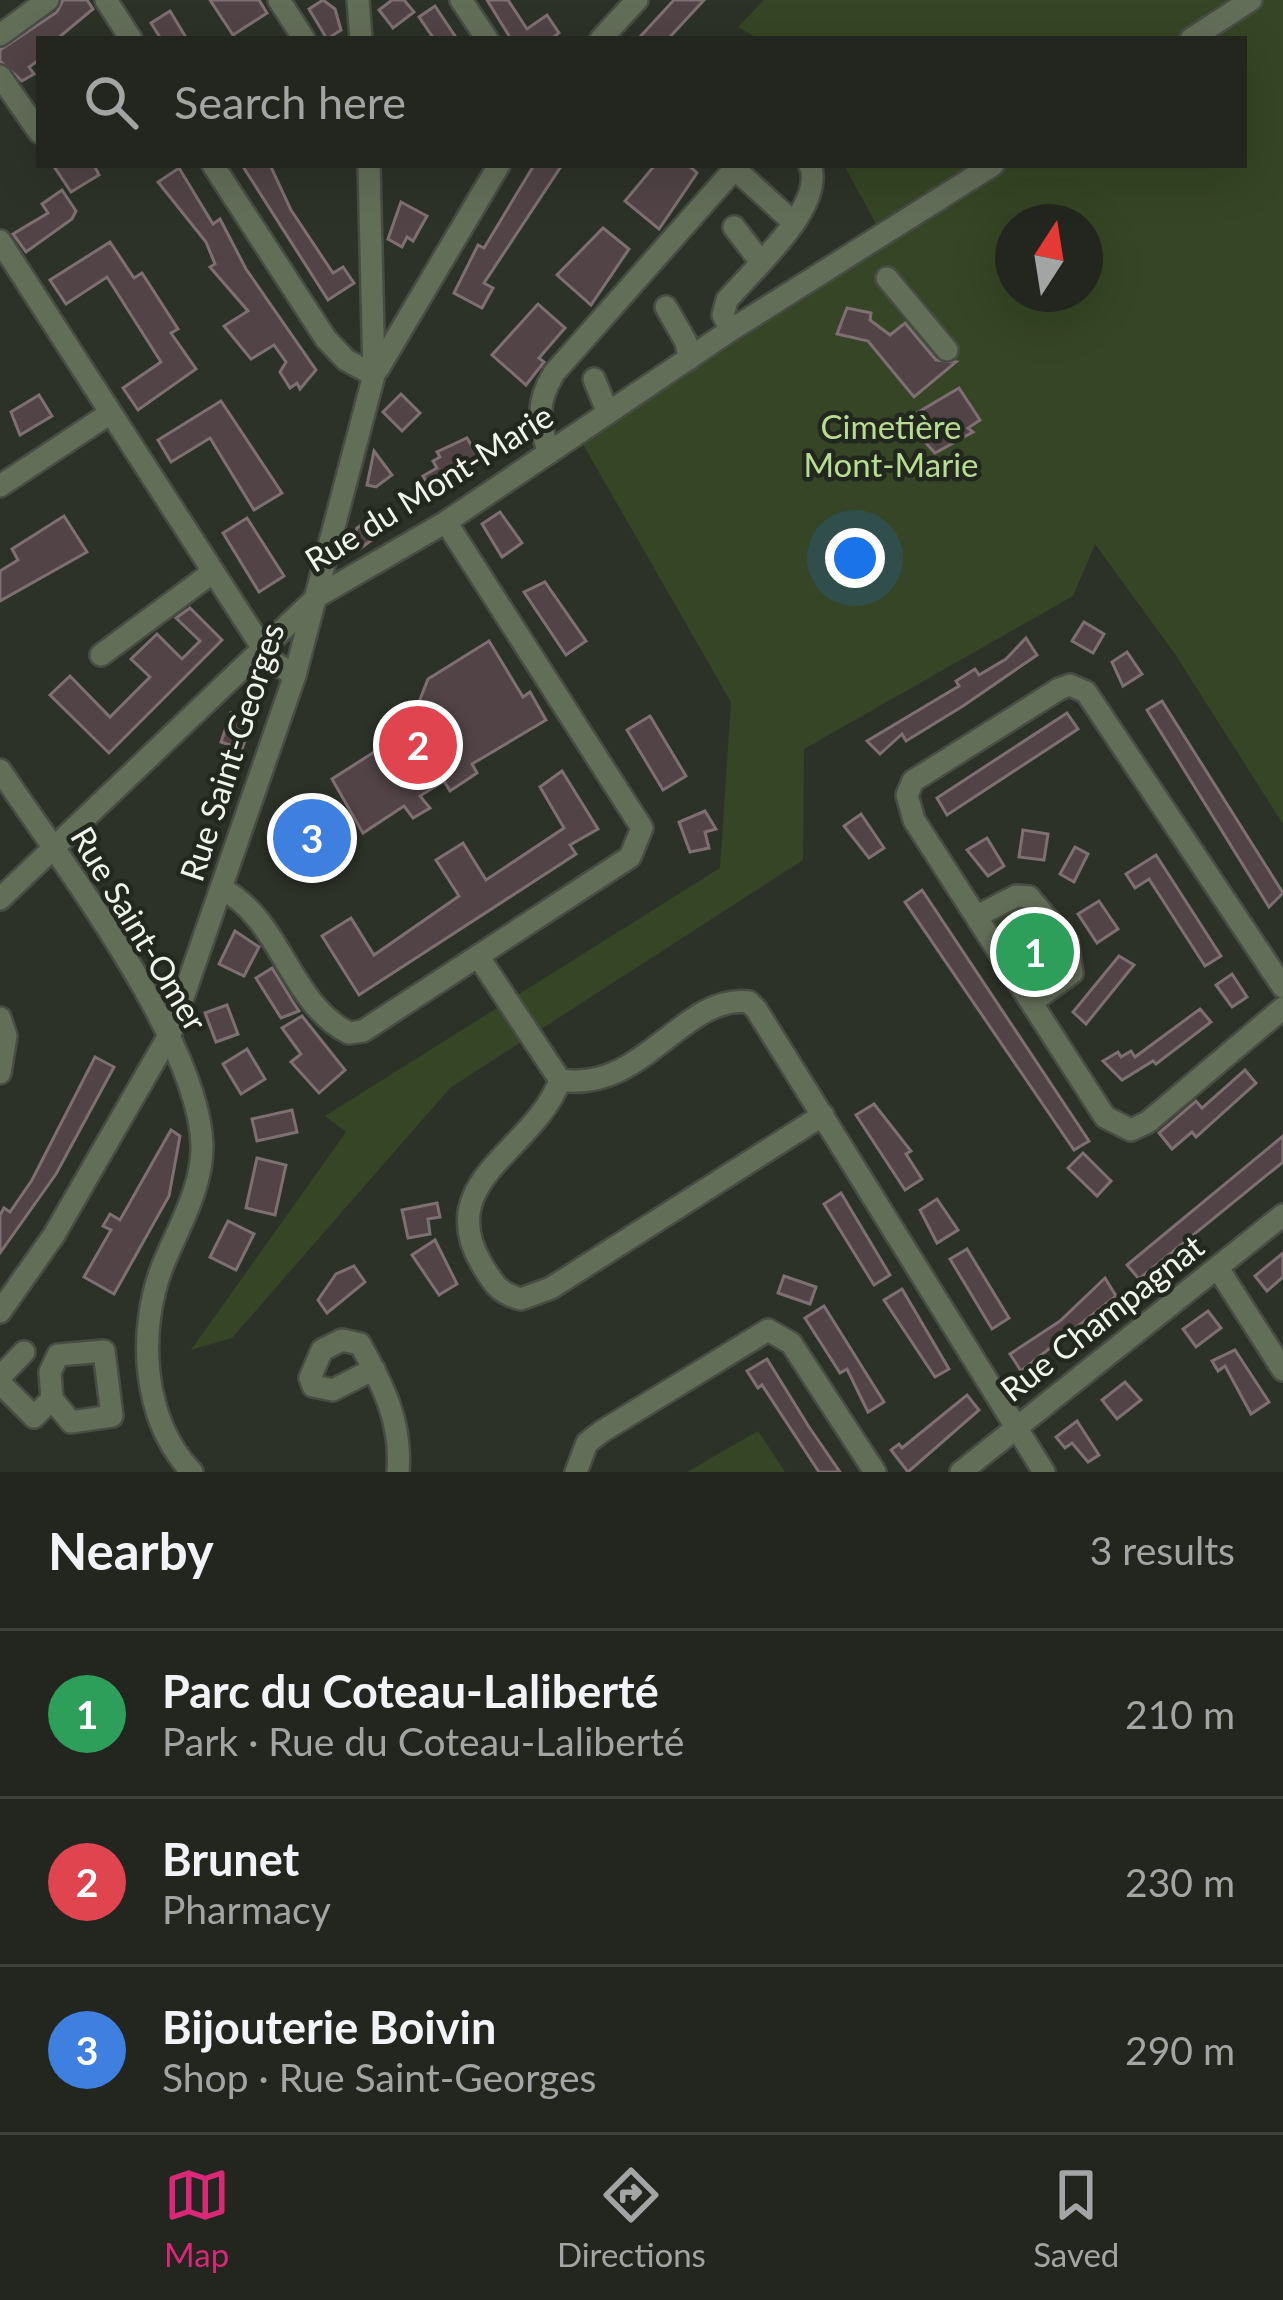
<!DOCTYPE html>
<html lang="en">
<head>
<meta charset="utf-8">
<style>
  body { margin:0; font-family:Lato,sans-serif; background:#2a2e27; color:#f1f3f6 }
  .compass { position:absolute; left:995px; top:204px; width:108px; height:108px; border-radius:50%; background:#22261e; box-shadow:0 12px 48px #0002; rotate:12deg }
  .you { position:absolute; left:855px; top:558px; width:42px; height:42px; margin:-30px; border:9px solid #fff; border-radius:50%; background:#1a73e8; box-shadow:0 0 0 18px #1a73e833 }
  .badge { display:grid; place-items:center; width:78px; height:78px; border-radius:50%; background:#db2777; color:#fff; font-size:39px; font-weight:700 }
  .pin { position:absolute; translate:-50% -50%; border:6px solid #fff; box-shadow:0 3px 12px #0006 }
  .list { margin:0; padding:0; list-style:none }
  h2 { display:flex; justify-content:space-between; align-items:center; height:156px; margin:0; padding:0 48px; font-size:51px }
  h2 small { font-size:39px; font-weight:400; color:#a2a5a4 }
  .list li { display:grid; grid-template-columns:78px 1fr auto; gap:36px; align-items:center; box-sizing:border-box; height:168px; padding:0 48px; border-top:3px solid #3f433c }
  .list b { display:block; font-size:45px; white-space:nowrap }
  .list p { margin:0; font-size:39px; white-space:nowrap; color:#a2a5a4 }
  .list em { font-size:39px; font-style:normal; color:#a2a5a4 }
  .icon { flex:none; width:66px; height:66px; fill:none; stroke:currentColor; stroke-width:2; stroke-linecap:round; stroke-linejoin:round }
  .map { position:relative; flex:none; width:1283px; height:1472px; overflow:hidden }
  .search { position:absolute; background:#22261e; box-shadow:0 12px 48px #0002; left:36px; right:36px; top:36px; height:132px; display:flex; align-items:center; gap:30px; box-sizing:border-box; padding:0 42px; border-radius:0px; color:#a2a5a4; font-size:45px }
  .sheet { height:660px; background:#22261e }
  nav { display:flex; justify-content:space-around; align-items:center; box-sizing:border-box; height:168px; border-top:3px solid #3f433c; background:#22261e; font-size:33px; color:#a2a5a4 }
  nav a { display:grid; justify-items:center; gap:6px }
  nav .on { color:#db2777 }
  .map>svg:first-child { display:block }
</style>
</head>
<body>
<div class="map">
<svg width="1283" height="1472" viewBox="0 0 1283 1472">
  <rect width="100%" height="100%" fill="#2d3228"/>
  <!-- green -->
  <g fill="#364525" fill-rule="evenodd">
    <path d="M764 0H1283V824L1175 654 1095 544 1073 596 804 749 803 860 450 1088 232 1338 191 1350 346 1132 325 1116 720 868 731 702 577 434 882 235 844 165H1244V39H759L738 27ZM1013 222H1085V294H1013Z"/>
    <path d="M1016 896 1074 961 1032 1002 977 916Z"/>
    <path d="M758 1431 785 1472H687Z"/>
  </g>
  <!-- building -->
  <g fill="#514346" stroke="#7d6f72" stroke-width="3">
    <path d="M63 0H87L93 9 57 39H39V60L29 67 34 74 22 81 0 61V50L57 12Z"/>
    <path d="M210 0H259L267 13 233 35Z"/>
    <path d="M323 0 335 9 341 30 327 39 309 9Z"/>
    <path d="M392 0H404L414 12 393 28 379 10Z"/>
    <path d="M487 0H508L527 29 547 15 559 33 551 39H511Z"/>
    <path d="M674 0H704L668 39H638Z"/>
    <path d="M435 6 457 39H434L419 17Z"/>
    <path d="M170 11 187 39H161L151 23Z"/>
    <path d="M53 165H94L99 175 71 192Z"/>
    <path d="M242 165H270L291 210 333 273 343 267 354 283 328 300Z"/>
    <path d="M534 165H562L484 283 493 288 482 308 454 293 478 245 484 248Z"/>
    <path d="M655 165H688L697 173 659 229 625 201Z"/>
    <path d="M179 168 213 224 220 219 246 269 316 370 300 389 297 383 290 388 280 372 286 362 274 345 251 359 224 326 248 311 210 267 215 264 206 242 158 182Z"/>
    <path d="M62 190 76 211 72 219 26 252 13 234 48 213 42 204Z"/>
    <path d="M401 202 427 216 413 241 407 237 402 247 388 239Z"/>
    <path d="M603 228 629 249 591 305 557 275Z"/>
    <path d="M110 242 134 278 142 273 178 329 171 333 196 369 138 410 123 388 161 362 107 277 66 304 50 280Z"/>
    <path d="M538 304 565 328 539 358 544 362 526 385 492 355Z"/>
    <path d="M847 308 871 313 870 320 890 335 905 323 936 360 956 362 914 397 868 341 837 334Z"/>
    <path d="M959 388 980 420 968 428 973 432 935 453 916 432 927 424 905 420Z"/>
    <path d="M401 394 420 413 402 431 383 412Z"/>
    <path d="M39 395 52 416 20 435 11 412Z"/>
    <path d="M221 401 282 493 254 510 210 438 171 462 158 440Z"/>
    <path d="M467 438 480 460 431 489 423 476 437 468 433 461 440 457 437 452Z"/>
    <path d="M374 451 392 475 376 487 367 485Z"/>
    <path d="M500 512 522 543 502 557 482 524Z"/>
    <path d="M64 516 87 552 0 601V571L18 560 12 549Z"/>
    <path d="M247 518 284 576 259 592 223 533Z"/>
    <path d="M370 519 380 534 358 550 352 541 357 528Z"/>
    <path d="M545 582 586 641 566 655 524 592Z"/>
    <path d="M190 608 222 640 109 753 50 695 70 676 110 717 150 677 131 659 157 634 182 659 200 641 176 618Z"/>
    <path d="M1084 622 1104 634 1093 653 1072 641Z"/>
    <path d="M1026 638 1037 655 963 706 906 741 902 734 880 754 867 741 959 686 956 681 975 669 979 675 1006 659Z"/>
    <path d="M489 641 523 697 530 692 546 720 472 764 477 773 450 791 444 781 420 796 430 808 413 818 404 806 363 833 332 779 396 738 389 730 424 709 419 702 428 679Z"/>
    <path d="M1127 652 1142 674 1123 686 1112 662Z"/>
    <path d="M1162 701 1283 893 1269 907 1147 710Z"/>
    <path d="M231 713 252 720 242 749 221 742Z"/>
    <path d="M1067 713 1078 729 947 815 937 798Z"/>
    <path d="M650 716 686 776 663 790 627 730Z"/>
    <path d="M562 771 598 829 570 845 576 854 359 995 322 936 351 918 374 955 459 896 436 860 463 843 486 880 564 828 540 787Z"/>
    <path d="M705 811 716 829 705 832 709 848 690 852 679 822Z"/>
    <path d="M861 814 884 848 869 858 844 826Z"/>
    <path d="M318 827 333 849 303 870 288 849Z"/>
    <path d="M1023 830 1048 834 1044 860 1019 857Z"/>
    <path d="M987 838 1004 866 988 876 967 850Z"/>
    <path d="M1075 847 1088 854 1074 882 1060 874Z"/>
    <path d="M1156 855 1221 956 1205 966 1149 879 1135 888 1126 874Z"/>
    <path d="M922 890 1089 1141 1074 1150 905 902Z"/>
    <path d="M1099 901 1118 929 1097 943 1078 914Z"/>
    <path d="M235 931 259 947 244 976 219 964Z"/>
    <path d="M1119 956 1134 965 1086 1024 1073 1012Z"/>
    <path d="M272 968 293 1002 299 1011 281 1018 256 978Z"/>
    <path d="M1232 974 1247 997 1232 1007 1216 985Z"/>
    <path d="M227 1005 238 1034 216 1042 205 1013Z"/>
    <path d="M1200 1009 1211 1022 1156 1064 1153 1061 1122 1080 1103 1061 1118 1052 1121 1057 1131 1051 1135 1057Z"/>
    <path d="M302 1016 345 1070 319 1093 291 1062 301 1054 282 1028Z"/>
    <path d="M247 1049 265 1079 241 1094 223 1064Z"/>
    <path d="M95 1057 114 1067 56 1174 0 1253V1215L4 1208 10 1212 32 1180Z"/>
    <path d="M1245 1070 1256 1083 1196 1137 1192 1132 1172 1149 1159 1133 1196 1101 1202 1108Z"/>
    <path d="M874 1104 911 1151 906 1154 922 1179 905 1190 856 1115Z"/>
    <path d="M292 1110 297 1132 257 1141 252 1119Z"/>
    <path d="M171 1130 180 1136 169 1196 114 1294 84 1277 111 1230 103 1226 110 1214 120 1220Z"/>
    <path d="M1283 1136V1162L1139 1279 1127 1265Z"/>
    <path d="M1083 1153 1111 1181 1097 1196 1068 1168Z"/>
    <path d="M257 1158 286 1165 275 1215 246 1208Z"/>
    <path d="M841 1193 890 1275 874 1285 824 1204Z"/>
    <path d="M937 1199 958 1230 937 1243 920 1210Z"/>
    <path d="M437 1203 440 1217 428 1219 430 1234 408 1238 402 1210Z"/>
    <path d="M228 1221 254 1234 236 1270 210 1257Z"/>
    <path d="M435 1240 457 1284 439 1295 412 1255Z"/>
    <path d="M967 1249 1009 1318 992 1329 950 1259Z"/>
    <path d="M1283 1253V1277L1267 1291 1255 1276Z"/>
    <path d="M354 1266 365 1282 327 1313 318 1300 336 1274Z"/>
    <path d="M784 1276 816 1287 810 1304 778 1293Z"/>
    <path d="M1105 1278 1116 1296 1021 1371 1010 1354 1060 1321Z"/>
    <path d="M902 1289 949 1369 935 1377 884 1300Z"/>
    <path d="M824 1306 884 1402 868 1412 847 1369 840 1373 805 1318Z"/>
    <path d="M1208 1311 1221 1328 1196 1347 1183 1329Z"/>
    <path d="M1235 1350 1269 1402 1251 1414 1225 1366 1218 1371 1212 1361Z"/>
    <path d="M767 1359 809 1427 840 1472H819L762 1385 758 1388 747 1371Z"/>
    <path d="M1125 1382 1141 1400 1117 1419 1102 1400Z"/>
    <path d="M967 1395 979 1410 908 1472 891 1450 899 1444 902 1448Z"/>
    <path d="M1077 1421 1099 1455 1088 1462 1072 1443 1065 1448 1056 1437Z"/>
  </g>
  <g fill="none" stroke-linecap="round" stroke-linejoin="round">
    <!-- minor casing -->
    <g stroke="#484d44" stroke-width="26">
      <g id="minor">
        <path d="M106 0 131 39"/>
        <path d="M279 0 304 39"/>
        <path d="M358 0 361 39"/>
        <path d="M461 0 487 39"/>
        <path d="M0 35 48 0"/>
        <path d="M601 39 637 0"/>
        <path d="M1191 39 1251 0"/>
        <path d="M0 76 39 132"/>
        <path d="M213 165 326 339 346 360 374 375"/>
        <path d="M735 169 793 222"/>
        <path d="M734 227 760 261"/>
        <path d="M0 241 271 661 295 675"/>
        <path d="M887 278 947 350"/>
        <path d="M666 307 686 342 689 359"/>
        <path d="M731 330 723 315 727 300C753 269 826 206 810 165"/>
        <path d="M378 369 499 165"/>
        <path d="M594 379 608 413"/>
        <path d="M549 453C538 421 536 403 554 373L738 165"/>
        <path d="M0 486 109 414"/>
        <path d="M101 655 213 572"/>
        <path d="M0 770C60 860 199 1040 202 1145 203 1187 178 1228 163 1265 137 1330 142 1420 192 1472"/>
        <path d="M222 889C281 919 290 1004 349 1033L363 1031 630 857 642 828 446 522"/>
        <path d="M0 899 318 596 446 522 731 330 993 165"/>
        <path d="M977 916 1016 896 1029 897 1067 942 1072 973 1032 1002"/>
        <path d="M478 956 560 1080C644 1093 682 994 749 1002L756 1009 1044 1472"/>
        <path d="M1283 987 1086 692 1070 685 1059 689 913 781 907 795 914 820 1105 1117 1131 1130 1148 1122 1283 1008"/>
        <path d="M0 1018 6 1036 0 1073"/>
        <path d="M560 1080C535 1150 433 1180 481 1263 493 1283 498 1293 521 1299L551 1288 823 1115"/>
        <path d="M1219 1270 1283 1370"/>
        <path d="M0 1312 54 1235 171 1032 295 675 374 375 369 165"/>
        <path d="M374 1369 333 1390 313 1386 310 1378 322 1350 342 1340 360 1344C384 1387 402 1423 398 1472"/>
        <path d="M0 1377 24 1352"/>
        <path d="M0 1383 34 1417 52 1399 71 1422 112 1416 104 1351 58 1355 50 1372 52 1399"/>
        <path d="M576 1472 587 1443 601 1432 768 1330 791 1343 875 1472"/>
        <path d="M961 1472 1283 1215"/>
      </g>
    </g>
    <!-- minor -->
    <use href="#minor" stroke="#636e59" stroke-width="21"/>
  </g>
  <g text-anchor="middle" stroke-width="9" stroke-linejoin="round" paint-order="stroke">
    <!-- park labels -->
    <g font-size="33" fill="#b8dc92" stroke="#23281e">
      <text x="891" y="439">Cimetière<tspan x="891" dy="38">Mont-Marie</tspan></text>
    </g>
    <!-- street labels -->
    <g font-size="33" fill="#f0f4ed" stroke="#23281e">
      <text transform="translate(429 488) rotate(-32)" y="12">Rue du Mont-Marie</text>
      <text transform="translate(232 752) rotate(-72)" y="12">Rue Saint-Georges</text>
      <text transform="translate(139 929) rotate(59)" y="12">Rue Saint-Omer</text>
      <text transform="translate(1102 1318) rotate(-38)" y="12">Rue Champagnat</text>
    </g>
  </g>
</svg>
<svg class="compass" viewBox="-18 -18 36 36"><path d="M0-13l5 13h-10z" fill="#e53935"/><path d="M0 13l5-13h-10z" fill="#a2a5a4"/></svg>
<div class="you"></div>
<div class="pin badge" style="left:1035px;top:952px;background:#2e9e5b">1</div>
<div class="pin badge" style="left:418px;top:745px;background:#e0444e">2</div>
<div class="pin badge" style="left:312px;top:838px;background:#3f7fe0">3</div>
<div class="search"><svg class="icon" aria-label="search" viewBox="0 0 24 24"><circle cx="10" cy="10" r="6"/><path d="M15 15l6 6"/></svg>Search here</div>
</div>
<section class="sheet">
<h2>Nearby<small>3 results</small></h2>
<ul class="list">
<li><span class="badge" style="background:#2e9e5b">1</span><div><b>Parc du Coteau-Laliberté</b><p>Park · Rue du Coteau-Laliberté</p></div><em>210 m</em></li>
<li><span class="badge" style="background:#e0444e">2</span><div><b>Brunet</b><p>Pharmacy</p></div><em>230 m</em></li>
<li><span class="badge" style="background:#3f7fe0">3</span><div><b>Bijouterie Boivin</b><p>Shop · Rue Saint-Georges</p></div><em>290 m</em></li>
</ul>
</section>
<nav>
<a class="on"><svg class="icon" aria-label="map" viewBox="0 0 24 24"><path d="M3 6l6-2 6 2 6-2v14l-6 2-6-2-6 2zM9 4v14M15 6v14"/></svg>Map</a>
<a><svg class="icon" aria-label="directions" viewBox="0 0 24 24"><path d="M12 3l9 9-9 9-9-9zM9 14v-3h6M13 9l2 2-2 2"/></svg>Directions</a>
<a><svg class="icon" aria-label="saved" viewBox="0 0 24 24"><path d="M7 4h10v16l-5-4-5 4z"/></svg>Saved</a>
</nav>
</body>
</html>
